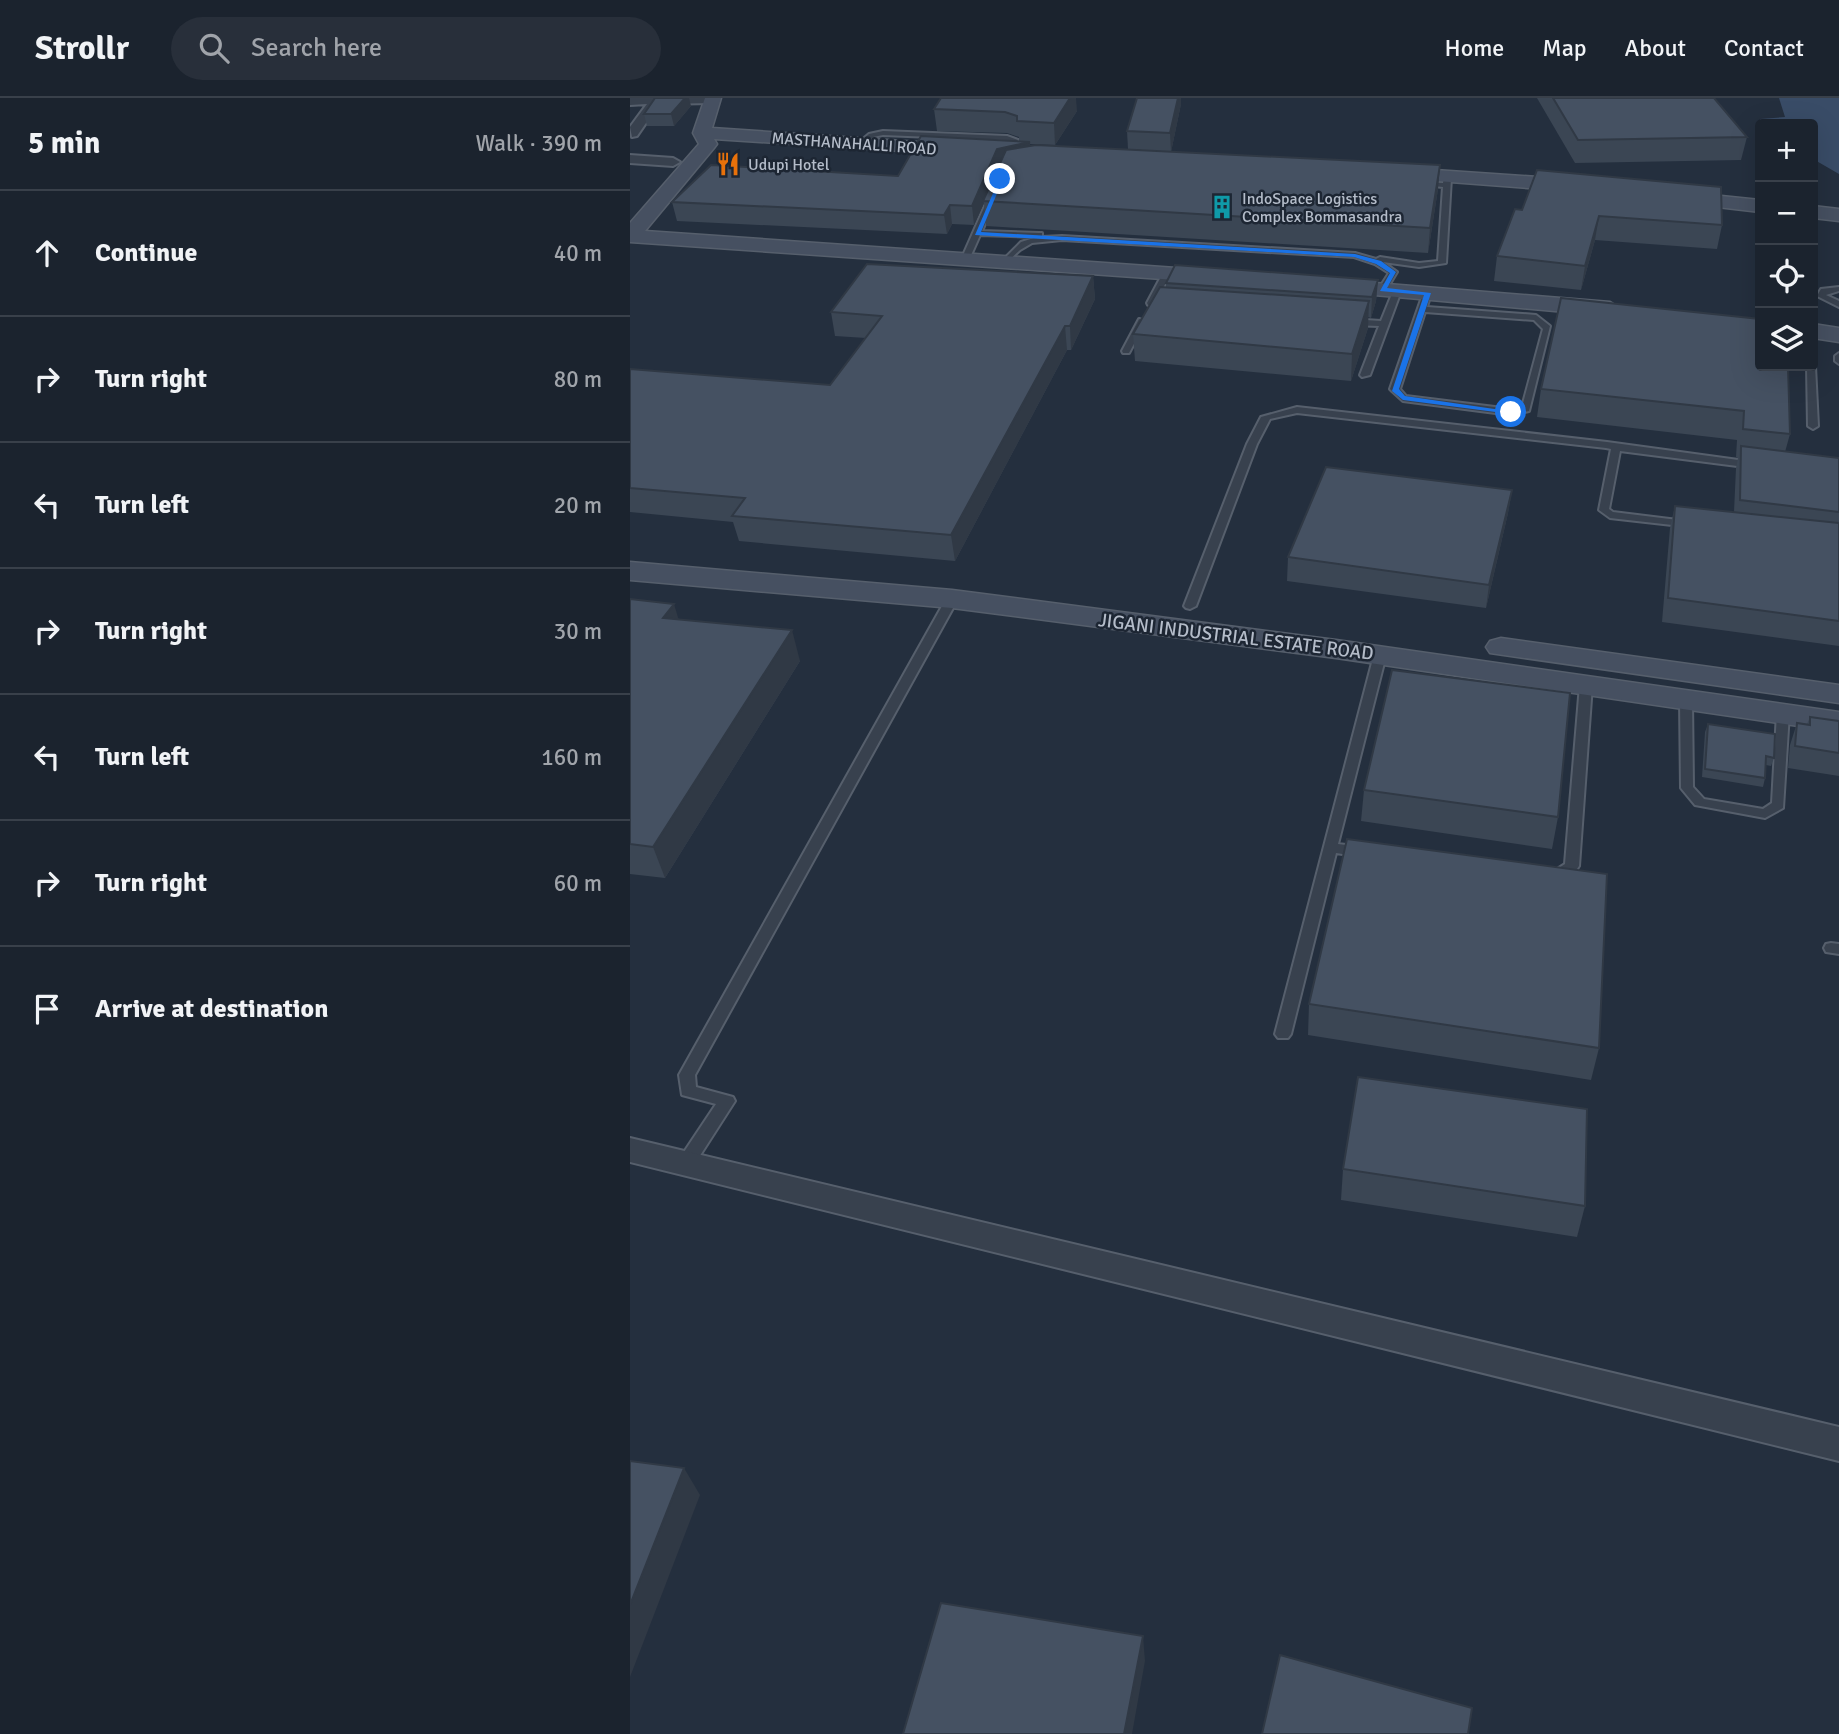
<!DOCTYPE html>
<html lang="en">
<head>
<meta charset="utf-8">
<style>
  body { margin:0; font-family:Signika,sans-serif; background:#282f3a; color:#f1f3f6 }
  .controls { position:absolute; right:21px; top:21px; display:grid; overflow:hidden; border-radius:7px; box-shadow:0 7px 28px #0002 }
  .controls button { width:63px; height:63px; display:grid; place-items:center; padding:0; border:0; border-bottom:2px solid #39404a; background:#1b232e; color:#f1f3f6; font:35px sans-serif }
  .stop { position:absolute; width:21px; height:21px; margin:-16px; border:5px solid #1a73e8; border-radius:50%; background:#fff }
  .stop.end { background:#1a73e8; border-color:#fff; box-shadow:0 2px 7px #0008 }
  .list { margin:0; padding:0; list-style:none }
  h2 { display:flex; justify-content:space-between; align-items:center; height:91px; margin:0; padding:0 28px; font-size:30px }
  h2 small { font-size:23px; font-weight:400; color:#a0a4aa }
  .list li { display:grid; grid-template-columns:46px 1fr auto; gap:21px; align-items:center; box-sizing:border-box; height:126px; padding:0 28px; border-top:2px solid #39404a }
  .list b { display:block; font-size:26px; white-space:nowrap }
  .list em { font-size:23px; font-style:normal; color:#a0a4aa }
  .icon { flex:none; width:38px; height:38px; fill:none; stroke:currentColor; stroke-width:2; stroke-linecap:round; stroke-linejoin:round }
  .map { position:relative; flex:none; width:1209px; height:1636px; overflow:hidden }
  header { display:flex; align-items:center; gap:42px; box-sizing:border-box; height:98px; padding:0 35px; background:#1b232e; border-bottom:2px solid #39404a }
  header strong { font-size:33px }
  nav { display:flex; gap:38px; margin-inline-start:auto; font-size:24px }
  .search { width:490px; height:63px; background:#282f3a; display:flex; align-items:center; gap:18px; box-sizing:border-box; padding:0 24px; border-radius:38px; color:#a0a4aa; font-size:26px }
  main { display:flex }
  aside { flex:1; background:#1b232e }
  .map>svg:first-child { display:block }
</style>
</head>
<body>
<header>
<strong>Strollr</strong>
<div class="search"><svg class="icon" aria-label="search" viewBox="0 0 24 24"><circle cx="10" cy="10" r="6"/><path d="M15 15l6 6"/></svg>Search here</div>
<nav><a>Home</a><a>Map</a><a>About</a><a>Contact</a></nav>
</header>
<main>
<aside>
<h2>5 min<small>Walk · 390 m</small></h2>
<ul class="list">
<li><svg class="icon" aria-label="ahead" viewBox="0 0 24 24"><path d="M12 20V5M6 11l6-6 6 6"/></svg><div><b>Continue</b></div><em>40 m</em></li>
<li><svg class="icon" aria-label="right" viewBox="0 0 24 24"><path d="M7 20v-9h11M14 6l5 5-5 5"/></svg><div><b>Turn right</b></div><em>80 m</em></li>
<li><svg class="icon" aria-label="left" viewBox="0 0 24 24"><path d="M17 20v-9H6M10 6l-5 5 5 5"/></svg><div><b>Turn left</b></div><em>20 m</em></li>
<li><svg class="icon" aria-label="right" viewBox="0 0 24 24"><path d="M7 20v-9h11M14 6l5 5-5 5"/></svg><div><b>Turn right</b></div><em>30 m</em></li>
<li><svg class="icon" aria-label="left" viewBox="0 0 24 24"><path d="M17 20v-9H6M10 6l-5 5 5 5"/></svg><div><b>Turn left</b></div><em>160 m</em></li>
<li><svg class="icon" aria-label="right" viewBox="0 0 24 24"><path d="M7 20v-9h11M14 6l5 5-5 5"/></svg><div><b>Turn right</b></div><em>60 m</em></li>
<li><svg class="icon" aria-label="arrive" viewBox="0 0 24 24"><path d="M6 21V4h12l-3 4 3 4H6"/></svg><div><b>Arrive at destination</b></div></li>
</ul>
</aside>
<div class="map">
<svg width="1209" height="1636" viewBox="0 0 1209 1636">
  <rect width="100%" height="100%" fill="#242f3e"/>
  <!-- water -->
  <path fill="#394c67" d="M1149 0H1209V76L1183 61V26H1132L1130 21 1155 19Z"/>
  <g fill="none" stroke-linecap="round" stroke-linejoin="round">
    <!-- lane casing -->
    <g stroke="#565f6c" stroke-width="4">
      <g id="lane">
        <path d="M253 33 377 38 388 42 378 56 375 54 381 43 377 42 253 37 243 39 232 47 227 46 239 36Z"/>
        <path d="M814 78 821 80 816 165 789 169 753 164 767 174 755 194H752L748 192 759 175 745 166 724 159 432 142 402 145 390 152 375 166 371 164 391 144 407 139 350 137 338 164 331 162 357 103 361 101 365 103 352 133 409 135H412V139L432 138 725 155 746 161 750 159 789 165 808 163 813 89 786 86 790 84 813 85Z"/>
        <path d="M534 173 541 175 524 207H518L517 205Z"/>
        <path d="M1209 189V193L1196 197 1209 203V209L1187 198 1191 191Z"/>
        <path d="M764 191 771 193 740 277 732 279 730 277 749 228 720 227 716 224 720 221 751 223Z"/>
        <path d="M794 193 801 195 797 209 906 217 920 228 899 313 881 317 773 303 762 293 760 291ZM795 214 904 222 913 231 892 309 881 311 776 298 770 291Z"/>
        <path d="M509 221 516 223 499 255H493L492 253Z"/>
        <path d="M1209 255V266L1205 263V258Z"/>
        <path d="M1183 266 1185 268 1188 328 1183 331 1178 328 1177 268H1183Z"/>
        <path d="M667 309 977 344 1123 364 1128 367 1123 370 990 353 979 411 983 414 1064 424 1065 426 1060 429 980 420 969 412 981 351 976 350 667 315 640 321 627 346 566 508 560 511 556 510 554 508 617 346 631 319Z"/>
        <path d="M322 498 328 501 65 977 66 989 103 999 105 1003 62 1070 56 1072 50 1070 48 1065 50 1060 86 1006 52 997 49 977 316 501Z"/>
        <path d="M750 554 756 557 708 746 732 749 739 754 732 759 706 755 661 936 658 940H648L645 936 744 557Z"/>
        <path d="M956 583 962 587 949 768 947 771 922 784 915 779 935 766 950 587Z"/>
        <path d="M1056 598 1062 602 1063 689 1074 701 1133 711 1142 705 1147 615 1149 612H1157L1159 615 1153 710 1135 720 1065 707 1051 690 1050 602Z"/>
        <path d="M1201 845 1209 846V856L1196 854 1194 850 1196 846Z"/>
      </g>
    </g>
    <!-- street casing -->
    <g stroke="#565f6c" stroke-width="4">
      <g id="street">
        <path d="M0 0H88L89 1 83 5 29 6 7 38 2 39 0 29 17 6 0 7Z"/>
        <path d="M0 57 43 60 50 64 43 68 0 65Z"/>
        <path d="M0 1040 1209 1329V1363L0 1064Z"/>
      </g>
    </g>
    <!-- secondary casing -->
    <g stroke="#565f6c" stroke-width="3">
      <g id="secondary">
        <path d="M75 0H91L82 30 333 47 342 52 333 57 84 41 87 46 84 50 15 133 589 173 600 179 589 185 0 144V125L69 46 63 35Z"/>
        <path d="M761 69 951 82 961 88 951 94 754 79 752 75 754 71Z"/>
        <path d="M1043 93 1130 102V114L1036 103 1033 99 1036 95Z"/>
        <path d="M1183 108 1209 111V123L1183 120Z"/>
        <path d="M696 181 980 204 991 211 980 218 688 192 685 187Z"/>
        <path d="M1183 226 1209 230V244L1183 240Z"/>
        <path d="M0 464 322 492 706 542 1209 614V634L706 560 322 510 0 482Z"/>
        <path d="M871 540 1209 587V605L860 555 856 549 860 543Z"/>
      </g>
    </g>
    <!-- lane -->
    <use href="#lane" fill="#38414e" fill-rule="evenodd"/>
    <!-- street -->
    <use href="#street" fill="#38414e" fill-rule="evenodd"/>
    <!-- secondary -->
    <use href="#secondary" fill="#465061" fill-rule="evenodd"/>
  </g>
  <!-- wall -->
  <g fill="#3b4654">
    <path d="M507 0H551V6L541 54 498 51 497 33Z"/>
    <path d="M907 0H1084L1117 39 1111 62 945 65Z"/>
    <path d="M61 8 44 28H17L14 16Z"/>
    <path d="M304 11 447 13 425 47 400 46V48L808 91 798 155 356 128 354 105 344 127 322 126 317 136 47 123 42 104 268 78 389 43V39L377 35 307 33Z"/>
    <path d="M885 111 1092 127 1087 151 965 142 951 192 864 183 867 158Z"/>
    <path d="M463 178 465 201 441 252H437L325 463 109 443 103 424 0 414V271L200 287 236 240 205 238 201 214Z"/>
    <path d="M748 182 746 203 741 220 738 219V230L721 283 505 263 503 236 536 189V185Z"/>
    <path d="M931 200 1160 336 1155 354 1209 360V548L1032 524 1040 430 1045 408 1104 414 1106 370 1108 360 1106 359 1107 342 907 319 911 291Z"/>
    <path d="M882 392 878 415 856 510 657 483 658 459Z"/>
    <path d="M0 501 49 521 170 563 35 780 0 776Z"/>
    <path d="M1180 619 1209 623V678L1158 670 1160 647 1167 625 1177 626Z"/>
    <path d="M1078 626 1144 660 1141 668 1136 667 1135 680 1133 689 1072 679 1075 634Z"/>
    <path d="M734 692 928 719 922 751 731 723Z"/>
    <path d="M679 906 969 950 961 982 678 937Z"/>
    <path d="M713 1071 955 1108 947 1139 711 1102Z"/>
  </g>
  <!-- shaded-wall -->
  <g fill="#303945">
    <path d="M55 0H59L61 8 44 28 41 16Z"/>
    <path d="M440 0H446L447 13 425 47 424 25Z"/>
    <path d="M548 0H551V6L541 54 540 35Z"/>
    <path d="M400 44 401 62 353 103 354 105 344 127 342 108 367 51Z"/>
    <path d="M810 67 808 91 798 155 800 130Z"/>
    <path d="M320 107 322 126 317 136 314 117Z"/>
    <path d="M969 118 965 142 951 192 955 168Z"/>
    <path d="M463 178 465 201 441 252 440 228Z"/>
    <path d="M748 182 746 203 741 220 742 199Z"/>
    <path d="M739 203 738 230 721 283 722 256Z"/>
    <path d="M435 228 437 252 325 463 321 437Z"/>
    <path d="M882 392 878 415 856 510 859 487Z"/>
    <path d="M44 506 53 536 33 520Z"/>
    <path d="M162 532 170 563 35 780 23 749Z"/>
    <path d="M54 1370 70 1397 0 1579V1507Z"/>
    <path d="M513 1538 515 1563 502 1636H494Z"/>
  </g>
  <!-- building -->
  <g fill="#455162" stroke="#303945" stroke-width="2">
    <path d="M25 0H55L41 16H14Z"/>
    <path d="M311 0H440L424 25 387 23V18L375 14 304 11Z"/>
    <path d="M507 0H548L540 35 497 33Z"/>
    <path d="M923 0H1084L1117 39 948 42Z"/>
    <path d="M291 38 400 44 367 51 342 108 320 107 314 117 42 104 81 67 268 78Z"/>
    <path d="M406 47 810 67 800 130 353 103 376 52Z"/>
    <path d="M907 72 1091 89 1092 127 969 118 955 168 867 158 885 111 892 112Z"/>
    <path d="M237 166 463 178 440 228H435L321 437 102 418 115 400 0 390V271L200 287 252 218 201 214Z"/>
    <path d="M545 167 748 182 742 199 536 185Z"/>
    <path d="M530 189 739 203 722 256 503 236Z"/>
    <path d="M931 200 1130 221V268H1158L1160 336 1113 331 1114 313 911 291Z"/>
    <path d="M1111 348 1209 360V414L1110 402Z"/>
    <path d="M696 369 882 392 859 487 658 459Z"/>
    <path d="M1045 408 1209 425V523L1038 500Z"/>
    <path d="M0 501 44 506 33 520 162 532 23 749 0 746Z"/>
    <path d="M762 572 940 595 928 719 734 692Z"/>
    <path d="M1180 619 1209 623V655L1165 648 1167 625 1180 627Z"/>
    <path d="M1078 626 1145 636 1144 660 1136 658 1135 680 1075 671Z"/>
    <path d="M717 741 977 776 969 950 679 906Z"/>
    <path d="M728 979 957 1011 955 1108 713 1071Z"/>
    <path d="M0 1363 54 1370 0 1507Z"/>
    <path d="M311 1505 513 1538 494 1636H273Z"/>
    <path d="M650 1557 842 1610 838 1636H632Z"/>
  </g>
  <!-- route -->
  <path fill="#1a73e8" d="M370 79 373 81 351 134 725 156 751 163 766 174 757 190 801 195 769 291 775 298 885 314 881 316 773 302 762 293 794 197 750 193 760 175 746 166 724 159 345 137Z"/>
  <!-- icons -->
  <defs>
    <g id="restaurant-bare" transform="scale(1.89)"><path d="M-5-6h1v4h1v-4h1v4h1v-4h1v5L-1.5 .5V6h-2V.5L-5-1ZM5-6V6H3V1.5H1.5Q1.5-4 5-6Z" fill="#e8710a" stroke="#1d2633" stroke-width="2.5" paint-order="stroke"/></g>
    <g id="building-bare" transform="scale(1.89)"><path d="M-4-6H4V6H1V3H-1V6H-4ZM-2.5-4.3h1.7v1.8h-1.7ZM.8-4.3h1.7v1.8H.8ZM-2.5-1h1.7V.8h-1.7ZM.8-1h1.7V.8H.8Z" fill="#0f9aa8" stroke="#1d2633" stroke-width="2.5" paint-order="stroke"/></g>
  </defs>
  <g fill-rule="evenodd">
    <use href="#restaurant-bare" x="98" y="66"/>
    <use href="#building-bare" x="592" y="109"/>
  </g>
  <g text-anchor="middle" stroke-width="5" stroke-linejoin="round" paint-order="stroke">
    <!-- far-street labels -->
    <g font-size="16" fill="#b4bcc9" stroke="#1d2633">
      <text transform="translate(224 45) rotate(4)" y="6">MASTHANAHALLI ROAD</text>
    </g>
    <!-- far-poi labels -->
    <g font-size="16" fill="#b4bcc9" stroke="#1d2633" text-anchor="start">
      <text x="118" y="72">Udupi Hotel</text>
      <text x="612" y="106">IndoSpace Logistics<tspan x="612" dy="18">Complex Bommasandra</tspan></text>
    </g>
    <!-- street labels -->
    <g font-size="19" fill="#b4bcc9" stroke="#1d2633">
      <text transform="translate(606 538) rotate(7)" y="7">JIGANI INDUSTRIAL ESTATE ROAD</text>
    </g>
  </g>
</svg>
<div class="controls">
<button>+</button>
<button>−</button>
<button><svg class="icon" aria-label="locate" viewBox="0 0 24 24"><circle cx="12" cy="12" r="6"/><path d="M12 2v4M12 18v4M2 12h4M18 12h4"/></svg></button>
<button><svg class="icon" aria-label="layers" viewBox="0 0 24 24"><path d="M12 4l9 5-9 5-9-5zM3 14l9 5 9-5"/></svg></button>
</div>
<div class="stop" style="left:881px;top:314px"></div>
<div class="stop end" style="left:370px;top:81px"></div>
</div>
</main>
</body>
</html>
